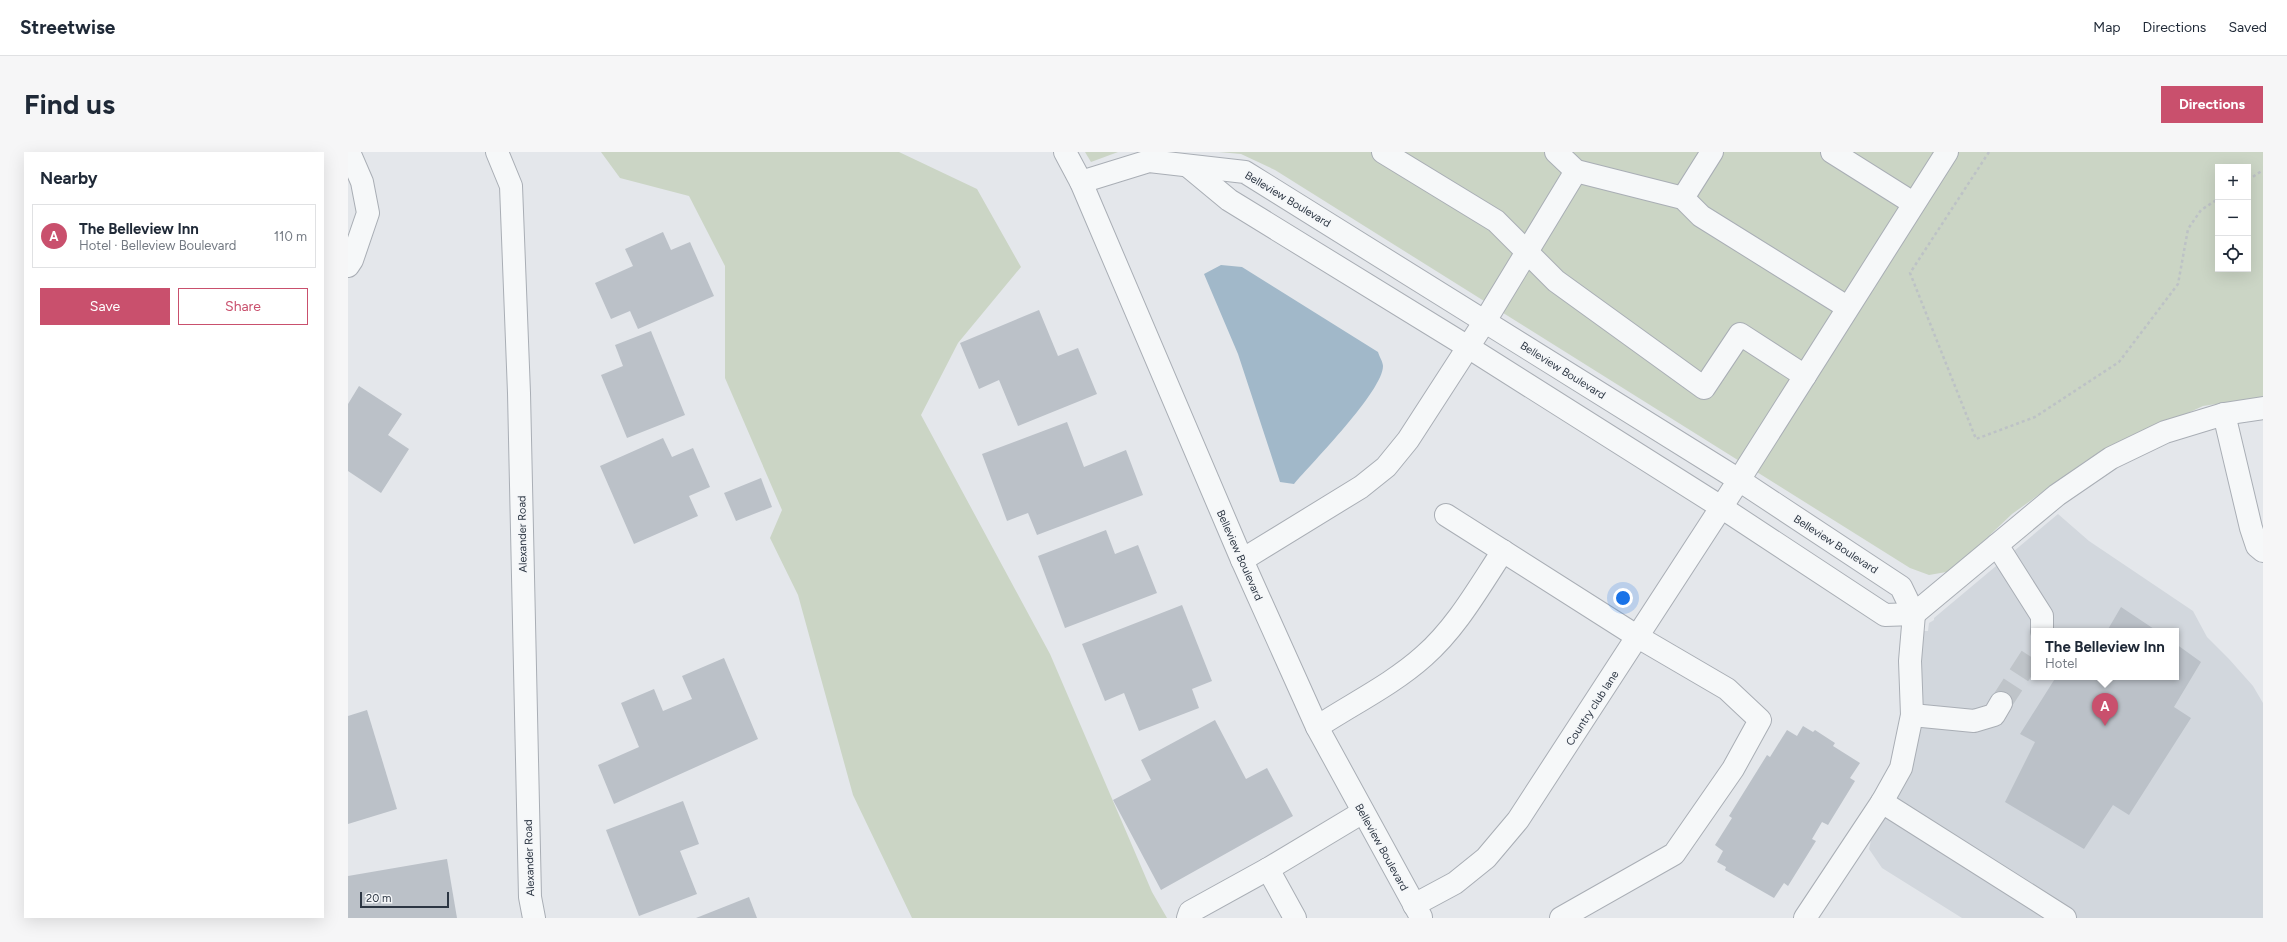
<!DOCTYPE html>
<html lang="en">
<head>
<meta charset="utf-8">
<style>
  body { margin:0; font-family:Figtree,sans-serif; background:#f6f6f7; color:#1f2937 }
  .controls { position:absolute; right:12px; top:12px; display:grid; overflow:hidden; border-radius:0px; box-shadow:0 4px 16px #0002 }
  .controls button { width:36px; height:36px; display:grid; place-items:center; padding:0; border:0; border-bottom:1px solid #e0e1e3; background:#fff; color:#1f2937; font:20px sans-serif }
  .scale { position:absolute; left:12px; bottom:10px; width:89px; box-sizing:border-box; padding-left:4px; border:2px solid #2c3643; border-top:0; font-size:11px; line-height:14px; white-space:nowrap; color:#2c3643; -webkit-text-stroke:3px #f4f6f8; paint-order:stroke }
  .you { position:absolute; left:1275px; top:446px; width:14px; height:14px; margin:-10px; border:3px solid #fff; border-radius:50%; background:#1a73e8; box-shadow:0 0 0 6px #1a73e833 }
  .badge { display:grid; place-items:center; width:26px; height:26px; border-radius:50%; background:#c9506d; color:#fff; font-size:13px; font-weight:700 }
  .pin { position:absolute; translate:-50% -33px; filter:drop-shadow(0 1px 2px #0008) }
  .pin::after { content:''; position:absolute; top:21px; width:14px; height:12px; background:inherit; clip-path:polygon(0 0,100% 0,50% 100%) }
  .popup { position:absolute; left:1683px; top:476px; width:148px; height:52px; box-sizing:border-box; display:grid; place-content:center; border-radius:0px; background:#fff; filter:drop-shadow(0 1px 3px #0005); font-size:13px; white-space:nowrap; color:#747a83 }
  .popup b { font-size:15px; color:#1f2937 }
  .popup::after { content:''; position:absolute; left:50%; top:100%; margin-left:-8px; border:8px solid transparent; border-top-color:#fff }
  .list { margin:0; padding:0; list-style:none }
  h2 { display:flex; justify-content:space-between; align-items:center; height:52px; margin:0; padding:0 16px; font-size:17px }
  h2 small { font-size:13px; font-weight:400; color:#747a83 }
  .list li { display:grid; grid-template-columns:26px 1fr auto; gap:12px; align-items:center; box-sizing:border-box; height:64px; margin:0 8px 8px; padding:0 8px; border:1px solid #e0e1e3; border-radius:0px }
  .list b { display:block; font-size:15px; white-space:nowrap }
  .list p { margin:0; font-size:13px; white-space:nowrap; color:#747a83 }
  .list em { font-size:13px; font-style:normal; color:#747a83 }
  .actions { display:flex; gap:8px; padding:12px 16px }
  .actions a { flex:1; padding:9px 0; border:1px solid #c9506d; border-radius:0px; text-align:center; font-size:14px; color:#c9506d }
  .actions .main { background:#c9506d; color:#fff }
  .icon { flex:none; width:22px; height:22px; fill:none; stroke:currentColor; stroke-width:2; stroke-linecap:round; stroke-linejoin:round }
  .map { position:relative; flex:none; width:1915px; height:766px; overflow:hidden; border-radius:0px }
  header { display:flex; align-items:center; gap:24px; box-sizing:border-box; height:56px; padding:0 20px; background:#fff; border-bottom:1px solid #e0e1e3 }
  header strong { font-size:19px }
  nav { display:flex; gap:22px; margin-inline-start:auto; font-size:14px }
  .intro { display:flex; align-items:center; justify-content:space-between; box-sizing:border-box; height:96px; padding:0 24px }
  h1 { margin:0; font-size:28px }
  .button { padding:10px 18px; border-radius:0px; background:#c9506d; color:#fff; font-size:14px; font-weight:700 }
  main { display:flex; gap:24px; padding:0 24px }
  aside { flex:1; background:#fff; border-radius:0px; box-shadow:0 4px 16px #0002 }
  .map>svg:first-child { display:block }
</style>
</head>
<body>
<header>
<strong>Streetwise</strong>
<nav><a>Map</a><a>Directions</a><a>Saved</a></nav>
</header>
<div class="intro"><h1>Find us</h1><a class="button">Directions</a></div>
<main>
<aside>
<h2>Nearby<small></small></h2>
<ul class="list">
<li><span class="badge">A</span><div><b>The Belleview Inn</b><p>Hotel · Belleview Boulevard</p></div><em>110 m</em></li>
</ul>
<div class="actions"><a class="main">Save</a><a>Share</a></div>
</aside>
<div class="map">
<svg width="1915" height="766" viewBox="0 0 1915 766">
  <rect width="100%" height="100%" fill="#e4e7eb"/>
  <!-- built -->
  <path fill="#d2d7dd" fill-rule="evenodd" d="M1710 362 1741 389 1845 459 1859 485 1881 507 1905 534 1915 551V766H1614L1534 716 1521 697 1527 671 1548 624 1570 479H1580L1581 471 1586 468V466ZM1686 479H1828V525H1686Z"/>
  <!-- green -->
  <g fill="#cbd5c5" fill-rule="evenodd">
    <path d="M253 0H551L629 37 673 115 610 191 573 263 702 502 804 740 819 766H564L505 643 450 443 422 386 434 358 377 226V114L341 44 272 26Z"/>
    <path d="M737 0H770L743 10Z"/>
    <path d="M871 0H1915V245L1855 254 1739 308 1664 362 1604 419 1581 423 1562 416 927 18 893 2ZM1870 15H1900V117H1870Z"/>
  </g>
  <!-- water -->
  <path fill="#a1b8c9" d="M873 113 894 115 1030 200C1031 204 1035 210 1035 214 1035 239 964 311 946 332L932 330 890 202 856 122Z"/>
  <!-- building -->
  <g fill="#bbc1c8">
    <path d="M315 80 323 98 342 90 366 144 290 177 282 159 263 167 247 131 285 114 277 97Z"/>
    <path d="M691 158 710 204 730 196 749 242 670 274 651 228 631 237 612 191Z"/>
    <path d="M303 179 337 263 279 286 253 223 275 214 267 193Z"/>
    <path d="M11 234 54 262 40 283 61 297 33 341 0 319V252Z"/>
    <path d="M719 270 736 315 778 298 795 343 689 383 680 361 659 369 634 302Z"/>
    <path d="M315 286 324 305 345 296 362 335 341 344 350 364 286 392 252 314Z"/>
    <path d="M413 326 424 355 388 369 376 341Z"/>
    <path d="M758 378 767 402 790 393 809 441 717 476 690 404Z"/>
    <path d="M834 453 864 529 844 537 851 556 791 579 776 541 757 549 734 492Z"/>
    <path d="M1773 455 1809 479H1759Z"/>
    <path d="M1828 492 1853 510 1826 555 1843 566 1781 663 1765 653 1736 697 1657 650 1687 590 1672 582 1708 525H1828Z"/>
    <path d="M376 506 410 587 266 652 250 613 291 595 273 551 306 537 315 559 344 547 334 524Z"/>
    <path d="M19 558 49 657 0 672V564Z"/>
    <path d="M867 568 898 627 919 616 945 664 813 738 765 648 803 628 793 608Z"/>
    <path d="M1455 574 1465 580 1467 578 1487 591 1485 594 1512 611 1502 626 1507 629 1480 673 1474 670 1464 687 1468 689 1440 734 1436 731 1426 746 1377 718 1378 715 1369 710 1375 699 1367 693 1384 666 1381 664 1419 603 1422 605 1439 578 1449 584Z"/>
    <path d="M335 649 351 692 332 699 349 742 291 764 258 678Z"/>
    <path d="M99 707 109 766H0V724Z"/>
    <path d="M401 745 409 766H348Z"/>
  </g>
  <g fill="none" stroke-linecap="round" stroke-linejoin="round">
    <!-- minor-tunnel -->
    <path stroke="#bfc4c9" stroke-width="22" stroke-dasharray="22 11" stroke-linecap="butt" d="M1653 551 1686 500"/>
    <!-- minor casing -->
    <g stroke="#a9aeb5" stroke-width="24">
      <g id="minor">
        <path d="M149 0 163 34 171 241 182 745 186 766"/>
        <path d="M717 0 733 30 894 408 969 575 1073 765"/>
        <path d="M1035 0 1148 69 1208 129 1356 236 1392 182 1457 224"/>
        <path d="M1208 0 1228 19 1335 46 1353 64 1499 155"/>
        <path d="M1484 0 1565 51"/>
        <path d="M840 14 881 48 1120 195 1373 355 1537 463 1566 462 1709 343 1763 306 1817 280 1876 262 1915 256"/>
        <path d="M733 30 801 9 897 20 1391 328 1553 435 1566 462 1562 509 1564 563 1553 616 1534 650 1457 766"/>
        <path d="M1335 46 1364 0"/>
        <path d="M0 114 4 108 20 61 14 30 1 0"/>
        <path d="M1876 262 1903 376 1909 394 1915 399"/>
        <path d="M1098 363 1290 485 1379 537 1412 568 1385 617 1326 702 1213 766"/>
        <path d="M1649 393 1694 464V479"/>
        <path d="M894 408 1013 335 1038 315 1060 288 1137 169 1228 19"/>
        <path d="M1564 563 1626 569 1646 563 1653 551"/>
        <path d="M969 575C1004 552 1045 532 1076 504 1109 475 1131 435 1155 399"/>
        <path d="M1534 650 1717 766"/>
        <path d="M920 717 947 766"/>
        <path d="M1066 753 1107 731 1138 706 1170 668 1391 328 1599 0"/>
        <path d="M840 766 842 760 920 717 1015 660"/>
      </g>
    </g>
    <!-- path -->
    <g stroke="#bdc2c6" stroke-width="2.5" stroke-dasharray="3 3" stroke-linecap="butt">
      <path d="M1641 0 1562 121 1628 287 1687 265 1771 210 1830 132 1840 77 1853 58 1870 47"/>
      <path d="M1900 28 1915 18"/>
    </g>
    <!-- minor -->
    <use href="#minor" stroke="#f6f8f9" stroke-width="22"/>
  </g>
  <g text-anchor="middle" stroke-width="3" stroke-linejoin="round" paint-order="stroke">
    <!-- street labels -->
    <g font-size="11" fill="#2c3643" stroke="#f4f6f8">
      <text transform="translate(940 47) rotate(31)" y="4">Belleview Boulevard</text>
      <text transform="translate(1215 218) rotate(32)" y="4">Belleview Boulevard</text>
      <text transform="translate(174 382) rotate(-91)" y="4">Alexander Road</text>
      <text transform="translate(1488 392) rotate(33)" y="4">Belleview Boulevard</text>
      <text transform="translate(892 403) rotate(66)" y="4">Belleview Boulevard</text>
      <text transform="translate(1244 556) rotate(-57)" y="4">Country club lane</text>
      <text transform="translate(1034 695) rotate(61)" y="4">Belleview Boulevard</text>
      <text transform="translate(181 706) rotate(-92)" y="4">Alexander Road</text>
    </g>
  </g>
</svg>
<div class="controls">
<button>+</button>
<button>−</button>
<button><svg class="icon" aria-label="locate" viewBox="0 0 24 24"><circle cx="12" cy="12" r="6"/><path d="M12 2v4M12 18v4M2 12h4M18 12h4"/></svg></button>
</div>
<div class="scale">20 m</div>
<div class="you"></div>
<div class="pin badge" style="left:1757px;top:574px">A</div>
<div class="popup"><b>The Belleview Inn</b>Hotel</div>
</div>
</main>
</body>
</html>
